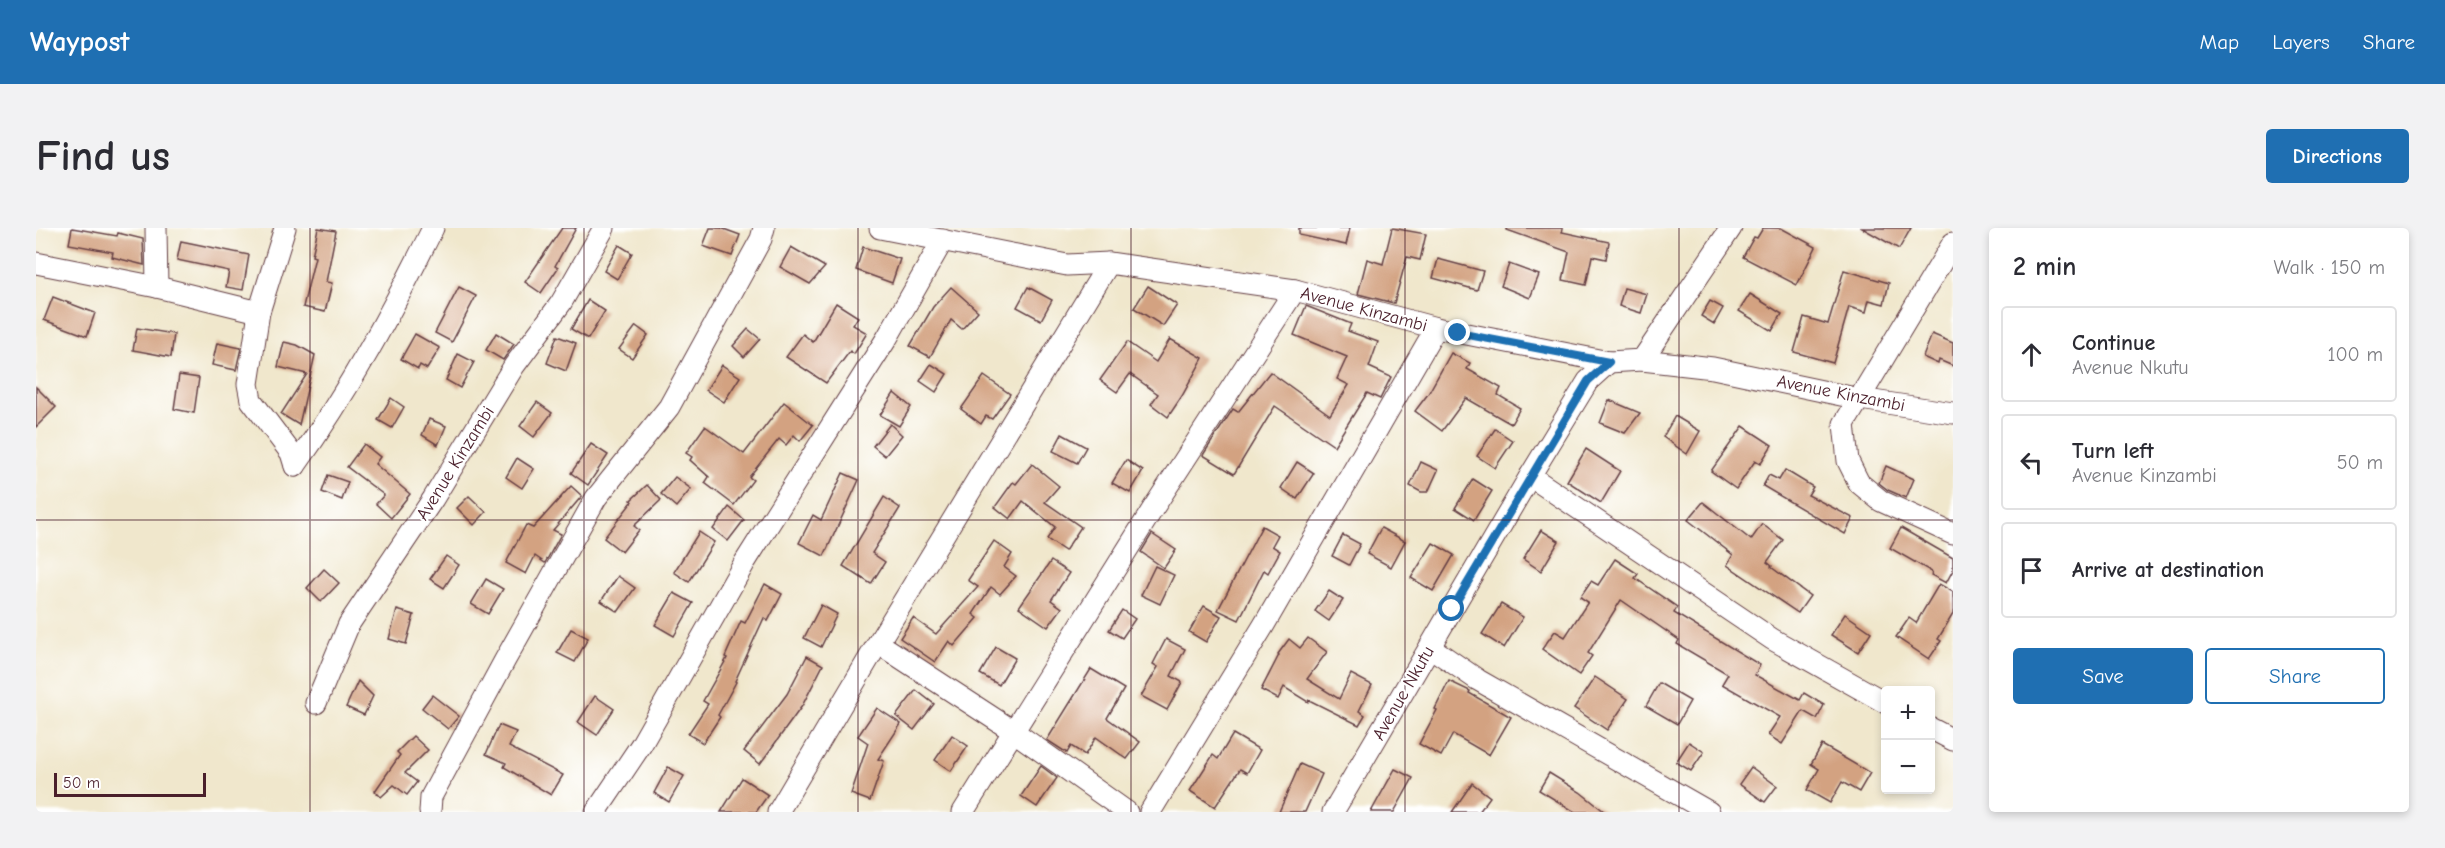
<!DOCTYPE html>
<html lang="en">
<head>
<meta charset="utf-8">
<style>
  body { margin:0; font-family:"Comic Neue",sans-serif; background:#f2f2f3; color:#2b2b33 }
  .controls { position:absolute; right:18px; bottom:18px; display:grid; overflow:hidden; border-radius:6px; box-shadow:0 3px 9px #0003 }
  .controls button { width:54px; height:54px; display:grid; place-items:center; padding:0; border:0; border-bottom:2px solid #e1e1e2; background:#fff; color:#2b2b33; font:30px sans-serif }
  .scale { position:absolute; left:18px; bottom:15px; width:152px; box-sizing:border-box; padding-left:6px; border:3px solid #4a1f2b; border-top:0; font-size:16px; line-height:21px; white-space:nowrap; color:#4a1f2b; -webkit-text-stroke:4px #fff; paint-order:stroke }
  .stop { position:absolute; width:18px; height:18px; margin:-14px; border:4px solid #1f6fb2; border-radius:50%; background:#fff }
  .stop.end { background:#1f6fb2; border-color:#fff; box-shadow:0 2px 6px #0008 }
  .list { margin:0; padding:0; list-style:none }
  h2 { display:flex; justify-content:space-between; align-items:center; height:78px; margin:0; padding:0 24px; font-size:26px }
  h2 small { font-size:20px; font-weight:400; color:#7c7c81 }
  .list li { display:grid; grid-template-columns:39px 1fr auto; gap:18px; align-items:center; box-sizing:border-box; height:96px; margin:0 12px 12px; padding:0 12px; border:2px solid #e1e1e2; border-radius:6px }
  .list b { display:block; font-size:22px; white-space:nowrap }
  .list p { margin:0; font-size:20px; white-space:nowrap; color:#7c7c81 }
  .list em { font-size:20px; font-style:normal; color:#7c7c81 }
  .actions { display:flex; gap:12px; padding:18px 24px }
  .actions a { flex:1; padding:14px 0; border:2px solid #1f6fb2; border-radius:6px; text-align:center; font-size:21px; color:#1f6fb2 }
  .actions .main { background:#1f6fb2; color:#fff }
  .icon { flex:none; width:33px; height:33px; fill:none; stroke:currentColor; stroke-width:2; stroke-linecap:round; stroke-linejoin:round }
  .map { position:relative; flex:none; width:1917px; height:584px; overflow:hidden; border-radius:6px }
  header { display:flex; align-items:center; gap:36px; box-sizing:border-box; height:84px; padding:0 30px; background:#1f6fb2; color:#fff }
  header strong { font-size:28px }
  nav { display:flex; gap:33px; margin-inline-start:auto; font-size:21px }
  .intro { display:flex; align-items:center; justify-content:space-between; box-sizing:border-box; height:144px; padding:0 36px }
  h1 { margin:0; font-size:42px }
  .button { padding:15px 27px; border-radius:6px; background:#1f6fb2; color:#fff; font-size:21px; font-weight:700 }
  main { display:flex; gap:36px; padding:0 36px }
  aside { flex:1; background:#fff; border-radius:6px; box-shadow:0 3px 9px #0003 }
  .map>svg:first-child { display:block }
</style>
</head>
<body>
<header>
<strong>Waypost</strong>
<nav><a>Map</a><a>Layers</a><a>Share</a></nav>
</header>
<div class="intro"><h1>Find us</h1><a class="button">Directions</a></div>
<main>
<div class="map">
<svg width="1917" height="584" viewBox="0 0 1917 584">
  <rect width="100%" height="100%" fill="#fff"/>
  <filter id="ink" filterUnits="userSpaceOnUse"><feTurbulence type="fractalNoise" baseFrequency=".0167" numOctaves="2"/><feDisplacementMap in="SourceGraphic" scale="12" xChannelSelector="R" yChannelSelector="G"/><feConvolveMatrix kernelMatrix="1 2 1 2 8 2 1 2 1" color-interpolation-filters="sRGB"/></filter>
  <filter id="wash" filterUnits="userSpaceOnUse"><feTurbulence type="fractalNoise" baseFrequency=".008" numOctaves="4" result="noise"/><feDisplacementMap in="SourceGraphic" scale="24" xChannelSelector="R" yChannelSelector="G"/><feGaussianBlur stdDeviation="1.35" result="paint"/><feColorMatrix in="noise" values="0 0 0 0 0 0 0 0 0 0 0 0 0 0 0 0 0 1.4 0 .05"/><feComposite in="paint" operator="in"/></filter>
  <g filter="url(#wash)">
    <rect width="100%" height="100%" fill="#f0e7cc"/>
    <g id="blocks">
      <!-- building -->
      <g fill="#d3a281">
        <path d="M36 0 81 8 82 5 107 11 108 37 76 29 77 24 33 16Z"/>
        <path d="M282 0 300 3 290 54 296 55 289 84 267 79 279 29 276 28Z"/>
        <path d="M526 0H540L519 38 522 40 505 65 489 54Z"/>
        <path d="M674 0H685L704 7 696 28 667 18Z"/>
        <path d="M1263 0H1314L1310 17 1263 7Z"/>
        <path d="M1356 0 1390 6 1384 32 1371 29 1358 75 1322 66 1331 31 1347 36Z"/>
        <path d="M1471 0H1527L1526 4 1573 14 1570 31 1556 28 1550 57 1527 52 1533 24 1471 2Z"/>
        <path d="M1727 0H1745L1780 19 1761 57 1707 29 1718 9 1721 10Z"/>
        <path d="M1826 0H1875L1863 21Z"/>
        <path d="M145 13 213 27 207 62 190 59 193 43 141 32Z"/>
        <path d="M583 17 596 25 581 51 568 43Z"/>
        <path d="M755 19 789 39 774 56 744 39Z"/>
        <path d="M827 19 864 31 856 55 820 42Z"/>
        <path d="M1402 31 1447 43 1441 62 1397 50Z"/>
        <path d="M1473 36 1503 47 1494 70 1465 58Z"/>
        <path d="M1808 42 1853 55 1848 76 1833 72 1830 84 1813 79 1797 135 1758 124 1768 89 1792 96Z"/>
        <path d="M1112 58 1141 77 1127 98 1098 80Z"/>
        <path d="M423 59 440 68 416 114 399 105Z"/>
        <path d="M915 59 942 83 926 101 915 92 894 129 874 118 897 79Z"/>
        <path d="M992 59 1016 72 1005 92 981 79Z"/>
        <path d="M1588 60 1611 66 1605 85 1583 78Z"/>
        <path d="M1714 66 1746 86 1736 103 1703 83Z"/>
        <path d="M17 69 59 85 51 108 8 92Z"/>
        <path d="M552 72 569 83 552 111 535 101Z"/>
        <path d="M1674 73 1687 80 1678 96 1665 88Z"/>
        <path d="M800 75 822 89 817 97 831 105 818 126 814 123 790 155 750 129 767 106 777 114Z"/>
        <path d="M1270 78 1315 96 1312 103 1342 114 1333 139 1355 149 1344 171 1331 165 1298 218 1239 178 1198 246 1167 227 1197 181 1202 184 1234 144 1294 187 1313 157 1301 151 1311 129 1258 107Z"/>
        <path d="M600 98 612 107 596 130 583 121Z"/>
        <path d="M101 100 138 106 135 129 97 122Z"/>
        <path d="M712 101 724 111 708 129 697 118Z"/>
        <path d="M460 105 478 116 467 132 450 122Z"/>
        <path d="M379 106 404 120 391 141 384 137 382 141 365 131Z"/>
        <path d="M1896 106 1917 115V138L1903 132 1902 136 1887 129Z"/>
        <path d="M521 108 540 115 530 143 511 135Z"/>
        <path d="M1134 111 1167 130 1146 168 1132 189 1115 176 1122 166 1094 146 1081 164 1064 152 1091 114 1120 134Z"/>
        <path d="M248 114 261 117 279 127 263 197 245 186 271 146 242 139Z"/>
        <path d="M181 115 205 120 200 142 176 137Z"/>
        <path d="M1415 125 1434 135 1431 141 1465 160 1462 167 1484 180 1475 196 1430 170 1406 203 1379 183 1392 166Z"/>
        <path d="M422 126 438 134 424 160 410 152Z"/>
        <path d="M895 136 911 146 900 164 884 153Z"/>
        <path d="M686 137 704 149 688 174 670 162Z"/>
        <path d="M143 147 163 150 158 185 138 181Z"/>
        <path d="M948 148 974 166 956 191 950 188 945 196 925 181Z"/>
        <path d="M0 159 20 179 0 199Z"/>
        <path d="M858 165 875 179 863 198 844 187Z"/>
        <path d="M355 170 368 179 356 200 342 192Z"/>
        <path d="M1573 172 1604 185 1589 205 1564 195Z"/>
        <path d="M501 174 516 185 498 209 484 198Z"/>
        <path d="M748 174 777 197 764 213 758 207 750 217 743 211 713 249 717 252 698 277 669 255 673 249 654 232 656 229 650 225 669 198 708 226Z"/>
        <path d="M1639 188 1664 203 1651 226 1627 209Z"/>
        <path d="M393 191 410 198 402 217 386 207Z"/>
        <path d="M854 196 866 207 849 228 837 218Z"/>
        <path d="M1707 198 1736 217 1724 236 1719 233 1700 261 1675 243Z"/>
        <path d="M1459 201 1477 213 1459 240 1441 228Z"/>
        <path d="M1026 206 1050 219 1041 235 1017 223Z"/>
        <path d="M328 216 344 229 339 236 374 266 355 290 340 276 348 267 311 239Z"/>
        <path d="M555 216 572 227 552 257 535 245Z"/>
        <path d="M1550 221 1584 243 1565 275 1531 253Z"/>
        <path d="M481 230 498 241 486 260 470 249Z"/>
        <path d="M1090 232 1107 243 1094 265 1076 255Z"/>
        <path d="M1261 234 1278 245 1261 271 1245 260Z"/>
        <path d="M1385 234 1402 242 1392 264H1385L1374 258Z"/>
        <path d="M996 236 1023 258 1009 274 1045 299 1029 323 1011 311 1019 299 987 273 974 291 959 279 977 254 980 256Z"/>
        <path d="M1850 238 1878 251 1870 270 1852 262 1843 255Z"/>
        <path d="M1749 242 1777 259 1772 267 1817 290 1809 306 1727 258 1733 247 1743 252Z"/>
        <path d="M807 245 823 252 788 328 763 315 777 287 785 292Z"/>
        <path d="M292 247 312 254 306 272 286 264Z"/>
        <path d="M639 249 655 261 640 279 625 266Z"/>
        <path d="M1437 251 1456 263 1438 292 1419 280Z"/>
        <path d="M611 257 625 272 598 298 603 302 586 324 568 310 596 274 595 272Z"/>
        <path d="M535 258 546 268 517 302 525 306 509 335 499 328 490 346 470 335 490 297 497 300Z"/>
        <path d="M433 268 450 284 438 297 421 280Z"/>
        <path d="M848 269 864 280 836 325 849 334 835 356 807 338Z"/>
        <path d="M1667 274 1715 312 1726 296 1747 312 1731 334 1736 338 1735 339 1774 368 1762 385 1691 337 1697 327 1652 292Z"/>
        <path d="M693 279 708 292 692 313 677 301Z"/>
        <path d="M1226 298 1242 307 1236 318 1244 323 1232 345 1228 342 1203 392 1182 382Z"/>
        <path d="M1345 300 1369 313 1355 339 1331 326Z"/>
        <path d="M1865 300 1917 330V342L1910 355 1895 347 1896 344 1854 320Z"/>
        <path d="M1505 302 1523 313 1505 343 1487 331Z"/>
        <path d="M663 304 678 314 653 354 638 344Z"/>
        <path d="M1116 306 1140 322 1128 340 1105 324Z"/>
        <path d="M1307 307 1324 316 1313 337 1296 328Z"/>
        <path d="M958 313 976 326 968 339 980 348 964 366 955 359 937 386 942 390 918 418 913 413 899 434 864 410 877 390 900 406 942 359 932 352Z"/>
        <path d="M1397 315 1418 327 1397 363 1375 350Z"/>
        <path d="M410 328 423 337 408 360 394 351Z"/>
        <path d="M1579 331 1602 346 1599 350 1641 379 1638 385 1724 437 1719 447 1764 472 1768 465 1788 477 1781 491 1767 483 1746 516 1732 507 1744 489 1686 456 1692 446 1641 416 1643 412 1585 372 1552 425 1556 428 1543 447 1506 421 1519 403 1529 409 1552 374 1544 369 1555 353 1562 357Z"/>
        <path d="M1015 333 1033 345 1015 372 1026 380 1012 399 983 379Z"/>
        <path d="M1119 338 1138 347 1124 376 1105 367Z"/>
        <path d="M288 341 303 355 285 374 271 360Z"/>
        <path d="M582 348 599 360 582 384 565 373Z"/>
        <path d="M450 351 467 361 452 386 435 376Z"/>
        <path d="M729 356 746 366 732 393 728 390 699 453 700 454 682 487 684 489 667 515 652 506 672 476 667 473 691 430 689 429 705 393 709 395Z"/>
        <path d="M1903 356 1917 364V386L1902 411 1905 413 1893 431 1860 409 1873 390 1880 395Z"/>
        <path d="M1293 363 1307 372 1293 393 1279 383Z"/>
        <path d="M638 365 657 375 638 408 619 397Z"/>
        <path d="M1465 376 1487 389 1468 420 1446 406Z"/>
        <path d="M785 377 801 386 785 419 768 410Z"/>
        <path d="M1168 378 1185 388 1170 414 1153 404Z"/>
        <path d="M361 382 378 387 370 416 353 411Z"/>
        <path d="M1086 382 1099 391 1086 410 1073 402Z"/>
        <path d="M1809 386 1835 404 1822 424 1795 407Z"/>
        <path d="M535 401 552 410 539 434 521 425Z"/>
        <path d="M1272 410 1291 424 1271 451 1303 471 1315 446 1336 457 1323 483 1329 487 1323 497 1273 472 1272 474 1248 459 1242 471 1225 462 1243 427 1242 426 1253 411 1264 420Z"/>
        <path d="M1130 411 1149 421 1135 448 1146 454 1131 482 1105 468 1122 439 1117 436Z"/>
        <path d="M960 419 979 430 963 457 944 446Z"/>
        <path d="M771 428 787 437 766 478 724 536 708 523 751 466Z"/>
        <path d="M1055 441 1088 461 1071 490 1104 514 1091 531 1060 509 1049 527 1035 518 1031 525 1011 512Z"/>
        <path d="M1559 449 1592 471 1571 502 1538 480Z"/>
        <path d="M322 453 337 468 328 487 310 479Z"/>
        <path d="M1413 453 1434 463 1433 465 1475 489 1453 527 1417 506 1405 528 1383 516 1401 482 1399 481Z"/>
        <path d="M1623 455 1654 473 1641 496 1610 478Z"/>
        <path d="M880 462 898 476 878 502 860 488Z"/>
        <path d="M396 467 423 488 412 501 386 480Z"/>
        <path d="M559 468 578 481 561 507 542 494Z"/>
        <path d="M841 480 865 496 842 531 848 533 834 573 815 566 832 515 822 508Z"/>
        <path d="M463 497 480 504 473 519 527 547 515 567 468 539 470 535 450 526Z"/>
        <path d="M1197 506 1224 522 1211 545 1204 541 1179 579 1154 563 1177 527 1182 531Z"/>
        <path d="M916 507 932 518 915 543 899 532Z"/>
        <path d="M377 508 392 522 369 545 381 554 371 567 358 557 345 569 339 563 364 527 361 524Z"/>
        <path d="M1653 514 1668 524 1655 543 1640 534Z"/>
        <path d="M1786 517 1834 545 1823 564 1806 554 1794 575 1771 562 1783 541 1775 536Z"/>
        <path d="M1264 536 1286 546 1269 584H1243Z"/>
        <path d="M1005 538 1021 550 1001 579 985 568Z"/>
        <path d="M632 539 648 548 633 574 618 565Z"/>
        <path d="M1715 539 1741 558 1729 574 1703 556Z"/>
        <path d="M1359 541 1377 550 1358 584H1335Z"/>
        <path d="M1513 545 1544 564 1569 584H1539L1503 562Z"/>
        <path d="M706 550 732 567 720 584H685Z"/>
        <path d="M1436 555 1454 569 1443 584H1416Z"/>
      </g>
    </g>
  </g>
  <g filter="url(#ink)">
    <use href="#blocks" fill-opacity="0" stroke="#633d43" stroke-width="1.5"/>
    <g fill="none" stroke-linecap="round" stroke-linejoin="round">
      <!-- minor casing -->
      <g stroke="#633d43" stroke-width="23">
        <g id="minor">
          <path d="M120 0 121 59"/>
          <path d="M249 0 223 84 212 156 215 172 255 225 259 238"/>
          <path d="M844 0 1031 37 1073 35 1259 62 1400 100 1573 134 1606 132 1677 140 1824 171 1917 185"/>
          <path d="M1917 15 1808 196 1812 233 1823 255 1845 273 1917 306"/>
          <path d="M0 35 121 59 223 84"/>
          <path d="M1606 132 1695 0"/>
          <path d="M259 238C313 163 356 83 397 0"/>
          <path d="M1494 248 1736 411 1850 475"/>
          <path d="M842 415 977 503 1091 584"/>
          <path d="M1394 419 1442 452 1673 584"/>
          <path d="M280 475 313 396 397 271 478 138 525 75 568 0"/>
          <path d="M1894 500 1917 512"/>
          <path d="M394 584 395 569 469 432 560 270 633 179 725 11 728 0"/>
          <path d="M560 584 605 517 709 334 851 110 907 12"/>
          <path d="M742 584 842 415 1073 35"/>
          <path d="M927 584 1118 279 1259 62"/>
          <path d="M1114 584 1228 397 1400 100"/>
          <path d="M1297 584 1494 248 1552 153 1573 134"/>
        </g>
      </g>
      <!-- minor -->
      <use href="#minor" stroke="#fff" stroke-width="21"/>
    </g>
  </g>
  <g fill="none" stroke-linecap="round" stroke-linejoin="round" filter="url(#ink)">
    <!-- route -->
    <path stroke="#1f6fb2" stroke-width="8" d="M1416 381 1552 153 1573 134 1422 105"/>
  </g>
  <!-- grid -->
  <path fill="none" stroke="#4a1f2b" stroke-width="1.5" stroke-opacity="0.55" d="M274 0V584M548 0V584M822 0V584M1095 0V584M1369 0V584M1643 0V584M0 292H1917"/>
  <g text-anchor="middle" stroke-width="4.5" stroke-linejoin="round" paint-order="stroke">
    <!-- street labels -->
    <g font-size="18" fill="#4a1f2b" stroke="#fff">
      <text transform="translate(1328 81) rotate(15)" y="6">Avenue Kinzambi</text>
      <text transform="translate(1805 165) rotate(11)" y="6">Avenue Kinzambi</text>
      <text transform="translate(419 235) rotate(-58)" y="6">Avenue Kinzambi</text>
      <text transform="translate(1367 465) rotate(-60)" y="6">Avenue Nkutu</text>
    </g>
  </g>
</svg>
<div class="controls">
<button>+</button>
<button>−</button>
</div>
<div class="scale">50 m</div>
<div class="stop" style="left:1416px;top:381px"></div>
<div class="stop end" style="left:1422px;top:105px"></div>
</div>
<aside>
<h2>2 min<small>Walk · 150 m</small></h2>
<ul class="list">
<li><svg class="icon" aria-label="ahead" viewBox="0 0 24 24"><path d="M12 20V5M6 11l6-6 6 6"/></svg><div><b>Continue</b><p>Avenue Nkutu</p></div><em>100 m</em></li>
<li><svg class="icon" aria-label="left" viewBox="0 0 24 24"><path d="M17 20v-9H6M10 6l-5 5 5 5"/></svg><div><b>Turn left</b><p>Avenue Kinzambi</p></div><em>50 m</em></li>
<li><svg class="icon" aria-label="arrive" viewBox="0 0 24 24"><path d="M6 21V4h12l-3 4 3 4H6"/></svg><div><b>Arrive at destination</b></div></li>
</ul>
<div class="actions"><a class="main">Save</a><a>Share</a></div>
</aside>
</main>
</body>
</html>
